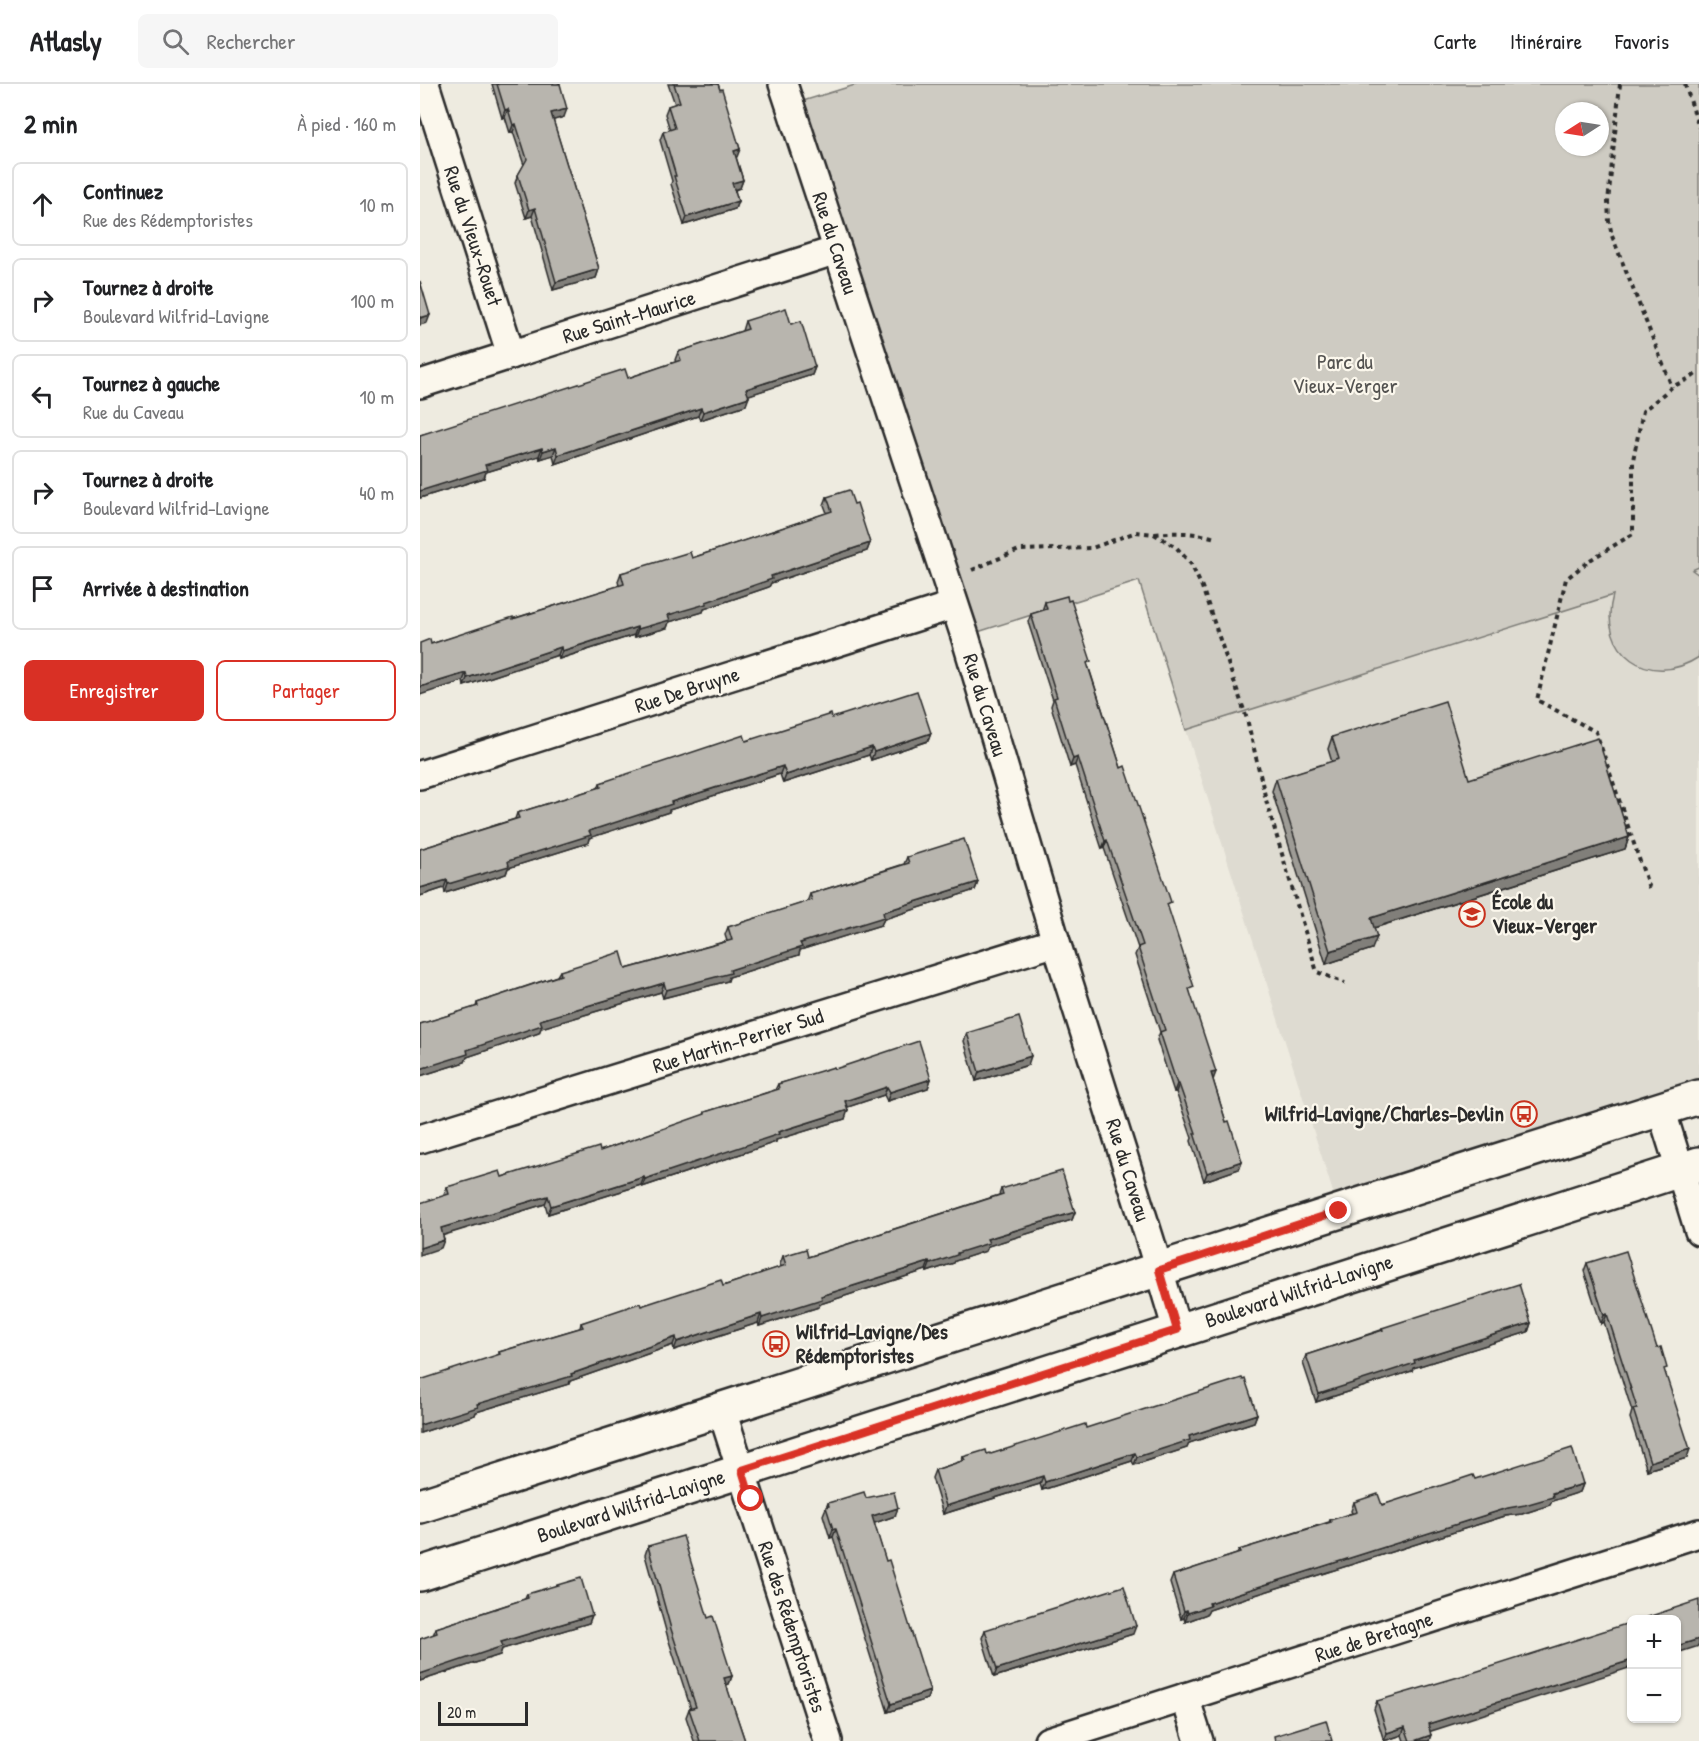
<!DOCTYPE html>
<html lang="fr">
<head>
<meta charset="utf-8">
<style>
  body { margin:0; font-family:"Patrick Hand",sans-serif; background:#f6f6f6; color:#202124 }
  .controls { position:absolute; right:18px; bottom:18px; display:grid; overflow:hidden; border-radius:9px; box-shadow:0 2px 4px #0004 }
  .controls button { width:54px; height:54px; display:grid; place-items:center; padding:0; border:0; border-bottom:2px solid #e0e0e0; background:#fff; color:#202124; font:30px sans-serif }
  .compass { position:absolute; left:1135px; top:18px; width:54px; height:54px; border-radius:50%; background:#fff; box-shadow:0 2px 4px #0004; rotate:258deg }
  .scale { position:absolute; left:18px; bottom:15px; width:90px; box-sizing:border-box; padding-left:6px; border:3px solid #2b2b2b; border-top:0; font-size:16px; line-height:21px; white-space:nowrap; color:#2b2b2b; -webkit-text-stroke:4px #fbf7ec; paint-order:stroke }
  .stop { position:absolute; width:18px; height:18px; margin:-14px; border:4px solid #d93025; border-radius:50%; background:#fff }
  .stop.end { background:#d93025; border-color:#fff; box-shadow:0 2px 6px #0008 }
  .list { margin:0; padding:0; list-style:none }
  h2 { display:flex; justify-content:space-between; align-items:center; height:78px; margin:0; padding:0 24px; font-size:26px }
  h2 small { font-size:20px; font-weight:400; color:#757577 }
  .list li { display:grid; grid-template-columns:39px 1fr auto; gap:18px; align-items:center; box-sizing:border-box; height:84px; margin:0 12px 12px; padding:0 12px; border:2px solid #e0e0e0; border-radius:9px }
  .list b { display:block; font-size:22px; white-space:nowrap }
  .list p { margin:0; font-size:20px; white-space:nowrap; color:#757577 }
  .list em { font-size:20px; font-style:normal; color:#757577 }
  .actions { display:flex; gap:12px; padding:18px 24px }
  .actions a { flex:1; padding:14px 0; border:2px solid #d93025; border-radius:9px; text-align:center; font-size:21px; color:#d93025 }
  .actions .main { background:#d93025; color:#fff }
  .icon { flex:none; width:33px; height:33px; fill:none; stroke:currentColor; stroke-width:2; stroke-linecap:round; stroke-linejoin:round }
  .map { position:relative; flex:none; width:1279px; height:1657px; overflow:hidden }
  header { display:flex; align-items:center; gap:36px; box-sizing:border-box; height:84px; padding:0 30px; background:#fff; border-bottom:2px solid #e0e0e0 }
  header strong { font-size:28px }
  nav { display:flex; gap:33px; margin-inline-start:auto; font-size:21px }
  .search { width:420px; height:54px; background:#f6f6f6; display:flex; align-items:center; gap:15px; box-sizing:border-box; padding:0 21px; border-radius:9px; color:#757577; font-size:22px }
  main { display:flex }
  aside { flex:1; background:#fff }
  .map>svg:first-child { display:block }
</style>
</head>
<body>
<header>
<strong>Atlasly</strong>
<div class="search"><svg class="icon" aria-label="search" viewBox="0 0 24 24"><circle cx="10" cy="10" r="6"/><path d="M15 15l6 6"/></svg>Rechercher</div>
<nav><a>Carte</a><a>Itinéraire</a><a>Favoris</a></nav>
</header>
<main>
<aside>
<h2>2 min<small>À pied · 160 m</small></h2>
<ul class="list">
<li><svg class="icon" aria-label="ahead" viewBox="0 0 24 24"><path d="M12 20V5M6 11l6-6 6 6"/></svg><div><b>Continuez</b><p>Rue des Rédemptoristes</p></div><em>10 m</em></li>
<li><svg class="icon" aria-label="right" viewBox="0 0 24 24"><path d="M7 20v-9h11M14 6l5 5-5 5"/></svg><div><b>Tournez à droite</b><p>Boulevard Wilfrid-Lavigne</p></div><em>100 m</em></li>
<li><svg class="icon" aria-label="left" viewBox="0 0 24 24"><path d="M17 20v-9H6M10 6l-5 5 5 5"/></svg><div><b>Tournez à gauche</b><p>Rue du Caveau</p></div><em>10 m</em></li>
<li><svg class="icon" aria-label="right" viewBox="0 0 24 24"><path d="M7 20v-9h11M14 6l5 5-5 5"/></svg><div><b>Tournez à droite</b><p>Boulevard Wilfrid-Lavigne</p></div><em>40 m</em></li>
<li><svg class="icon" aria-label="arrive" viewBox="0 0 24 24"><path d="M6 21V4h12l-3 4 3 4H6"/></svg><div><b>Arrivée à destination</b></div></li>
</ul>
<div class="actions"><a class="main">Enregistrer</a><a>Partager</a></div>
</aside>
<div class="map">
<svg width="1279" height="1657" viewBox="0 0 1279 1657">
  <rect width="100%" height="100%" fill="#eeebe0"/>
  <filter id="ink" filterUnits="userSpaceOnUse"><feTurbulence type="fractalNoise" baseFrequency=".0167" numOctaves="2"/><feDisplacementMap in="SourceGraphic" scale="12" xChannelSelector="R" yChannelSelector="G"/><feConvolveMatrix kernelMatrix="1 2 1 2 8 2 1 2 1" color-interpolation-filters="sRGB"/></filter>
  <g filter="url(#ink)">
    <!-- built -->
    <path fill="#dedbd1" d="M1279 483V1013L919 1127 766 646Z"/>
    <!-- green -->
    <path fill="#cecbc2" stroke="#7c7b76" stroke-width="1.5" fill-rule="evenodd" d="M438 0H1279V483L1272 486 1279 491V573C1229 606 1177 568 1193 511L766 646 719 497 545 552 370 21ZM1144 27H1180V63H1144Z"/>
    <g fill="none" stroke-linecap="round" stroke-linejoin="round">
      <!-- street casing -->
      <g stroke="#2b2b2b" stroke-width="32">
        <g id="street">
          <path d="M5 0 91 271"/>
          <path d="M363 0 545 552 636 858 730 1156 757 1246"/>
          <path d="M0 300 417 166"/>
          <path d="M0 691 534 521"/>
          <path d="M1241 1025 1279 1147"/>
          <path d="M0 1055 636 858"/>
          <path d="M302 1327 408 1657"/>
          <path d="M765 1613 779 1657"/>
          <path d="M628 1657 1279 1449"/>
        </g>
      </g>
      <!-- secondary casing -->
      <g stroke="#2b2b2b" stroke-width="38">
        <g id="secondary">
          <path d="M0 1422C427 1287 852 1147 1279 1013"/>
          <path d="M0 1490 1279 1080"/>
        </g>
      </g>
      <!-- path -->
      <g stroke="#2b2b2b" stroke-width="4" stroke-dasharray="4.5 4.5" stroke-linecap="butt">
        <path d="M1200 0 1188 118 1189 137 1192 152 1252 303"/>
        <path d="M1265 0 1279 44"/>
        <path d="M735 450C756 448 774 448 795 454"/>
        <path d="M552 486 599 466 672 464 716 448 734 450 756 463 771 480 782 503 827 635 846 716 897 888 925 899"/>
        <path d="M1229 804 1176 648 1117 616 1146 495 1170 476 1213 450V376L1223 327 1252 303 1272 293 1279 288"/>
      </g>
      <!-- street -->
      <use href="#street" stroke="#fbf7ec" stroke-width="27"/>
      <!-- secondary -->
      <use href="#secondary" stroke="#fbf7ec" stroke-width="33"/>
    </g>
    <!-- wall -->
    <g fill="#9e9c96" stroke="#2b2b2b" stroke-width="1.5">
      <path d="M72 0H140L144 33 133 36 179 185 176 194 133 206 112 132 106 134 95 99 98 91 104 81 93 48 90 49 85 33 82 34Z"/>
      <path d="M248 0H298L320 65 316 73 323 96 320 104 315 106 318 117 315 125 264 141 251 100 252 97 240 56 243 48 250 46 245 30 248 22 255 20Z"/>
      <path d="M325 237 371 240 395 283 392 291 328 311 326 321 280 336 278 332 135 380 133 371 120 375 119 372 66 388 64 394 0 414V351L208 294 256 278 255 276 258 268 322 247Z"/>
      <path d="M407 413 434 420 450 459 447 467 351 499 349 503 284 525 283 528 249 538 247 544 215 553 214 551 139 575 138 571 44 602 43 597 11 560 199 502 198 497 201 489 272 474 407 429 404 421Z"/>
      <path d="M625 518 669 584 701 684 748 826 793 996 806 1038 822 1077 819 1085 784 1097 771 1057 772 1054 756 1008H754L737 956 740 948 715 871 718 864 684 764 682 765 655 681 650 683 631 622 633 616 608 538 611 530 622 527Z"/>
      <path d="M412 634 511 649 508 657 451 676 449 671 363 699 360 690 249 726V728L169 754 168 759 88 784 86 790 25 809 24 804 0 812V765L95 735 97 729 178 704 180 699Z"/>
      <path d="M912 653 1049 695 1209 753 1205 765 954 844 952 865 906 880 852 707 856 695 912 678 908 665Z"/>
      <path d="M487 773 558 798 555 806 464 835 461 841 380 866 379 871 309 893 308 897 243 914 241 908 121 944 119 949 47 973 45 978 0 992V940L56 923 57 919 137 892 140 887 206 885 307 857 305 851 308 843 387 818 390 810 484 780Z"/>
      <path d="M547 949 608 981 556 997 544 957Z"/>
      <path d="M415 985 511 995 508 1004 467 1017 464 1011 427 1023 425 1035 356 1056V1058L222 1103 221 1101 128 1130 125 1120 23 1151 21 1164 24 1111 27 1103 82 1093 180 1067 284 1031 285 1028 355 1006 358 1000Z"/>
      <path d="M581 1105 655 1128 652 1136 568 1162 566 1167 535 1177 534 1179 507 1188 506 1186 400 1220 399 1223 339 1242 338 1239 254 1266 253 1261 150 1297 149 1300 56 1328 55 1331 0 1349 79 1271V1268L160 1244 161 1239 221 1222 303 1202 361 1183 360 1180 363 1172 388 1173 579 1111Z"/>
      <path d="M1167 1179 1245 1289 1267 1374 1227 1386 1210 1334 1212 1327 1184 1238 1181 1240 1164 1187Z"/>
      <path d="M1111 1239 1108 1248 993 1284 992 1287 896 1318 883 1279 886 1271 961 1246 962 1244Z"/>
      <path d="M837 1330 834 1338 769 1359 767 1364 714 1381 712 1377 622 1406 620 1400 523 1430 512 1394 515 1386 542 1377 543 1373 567 1370H571L666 1344Z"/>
      <path d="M1055 1395 1163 1400 1160 1408 1132 1417 1130 1421 1102 1430 1085 1432 816 1517 789 1526 787 1530 765 1538 764 1534 761 1535 750 1499 753 1491 817 1470 819 1466 909 1438 910 1436 932 1429 931 1427 934 1418 962 1421Z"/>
      <path d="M446 1414 475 1432 454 1439 507 1615 468 1628 413 1453 410 1454 403 1431 408 1419Z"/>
      <path d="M228 1462 288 1534 312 1592 309 1600 306 1601 325 1657H274L266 1633 269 1625H271L248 1554 225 1471Z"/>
      <path d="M107 1510 172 1531 169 1539 82 1565 80 1571 0 1597V1555L13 1551 16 1544 105 1515Z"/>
      <path d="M565 1546 713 1550 574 1593 562 1554Z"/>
      <path d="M957 1617 1009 1657H984L982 1651 964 1657 954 1625Z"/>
    </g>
    <!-- shaded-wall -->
    <g fill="#817f7a" stroke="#2b2b2b" stroke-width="1.5">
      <path d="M88 25 85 33 82 34 85 26Z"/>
      <path d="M147 25 144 33 128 38 131 29Z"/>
      <path d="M96 40 93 48 90 49 93 41Z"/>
      <path d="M320 65 317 73 311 75 314 67Z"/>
      <path d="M323 96 320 104 309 107 312 99Z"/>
      <path d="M318 117 315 125 264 141 267 133Z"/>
      <path d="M115 124 112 132 106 134 109 126Z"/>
      <path d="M179 185 176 194 133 206 136 198Z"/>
      <path d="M10 231 7 239 0 241V234Z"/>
      <path d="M395 283 392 291 323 313 326 305Z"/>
      <path d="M329 313 326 321 280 336 283 328Z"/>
      <path d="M281 324 278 332 135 380 138 371Z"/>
      <path d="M136 363 133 371 120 375 123 367Z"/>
      <path d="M122 364 119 372 66 388 64 394 0 414V407L65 381Z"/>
      <path d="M450 459 447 467 351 499 349 503 284 525 283 528 249 538 247 544 215 553 218 545 248 531 351 492Z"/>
      <path d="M217 543 214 551 139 575 142 567Z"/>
      <path d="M141 563 138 571 44 602 47 594Z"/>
      <path d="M46 589 43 597 0 611V603Z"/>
      <path d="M511 649 508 657 451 676 454 668Z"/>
      <path d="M452 663 449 671 363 699 366 691Z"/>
      <path d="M658 673 655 681 650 683 653 675Z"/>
      <path d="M363 682 360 690 249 726V728L169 754 168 759 88 784 86 790 25 809 28 800 88 777 169 747 251 718Z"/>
      <path d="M1209 753 1205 765 947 846 951 834Z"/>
      <path d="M687 756 684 764 682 765 685 757Z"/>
      <path d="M27 796 24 804 0 812V804Z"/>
      <path d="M558 798 555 806 464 835 461 841 380 866 379 871 309 893 308 897 243 914 246 906 310 886 463 828Z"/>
      <path d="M957 853 952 865 906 880 910 867Z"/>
      <path d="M244 899 241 908 121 944 119 949 47 973 45 978 0 992V985L120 936Z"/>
      <path d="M611 972 608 981 556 997 559 988Z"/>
      <path d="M796 988 793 996 791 989Z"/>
      <path d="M511 995 508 1004 467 1017 470 1008Z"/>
      <path d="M757 1000H759L756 1008H754Z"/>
      <path d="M467 1003 464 1011 422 1025 425 1017Z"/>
      <path d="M428 1026 425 1035 356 1056V1058L222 1103 225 1095 358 1048Z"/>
      <path d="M822 1077 819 1085 784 1097 787 1089Z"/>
      <path d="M224 1093 221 1101 128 1130 131 1122Z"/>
      <path d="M128 1112 125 1120 18 1153 21 1144Z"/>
      <path d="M655 1128 652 1136 568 1162 566 1167 535 1177 534 1179 507 1188 510 1180 537 1169 567 1155Z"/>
      <path d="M24 1156 21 1164 0 1171V1164Z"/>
      <path d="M509 1178 506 1186 400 1220 399 1223 339 1242 342 1234 401 1212Z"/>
      <path d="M341 1230 338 1239 254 1266 257 1258Z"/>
      <path d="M1187 1230 1184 1238 1181 1240 1184 1231Z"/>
      <path d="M1111 1239 1108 1248 993 1284 992 1287 896 1318 899 1310 994 1276Z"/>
      <path d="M256 1253 253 1261 150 1297 149 1300 56 1328 55 1331 0 1349V1341L57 1320 151 1290Z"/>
      <path d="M837 1330 834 1338 769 1359 767 1364 714 1381 717 1373 769 1352Z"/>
      <path d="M1270 1365 1267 1374 1227 1386 1230 1378Z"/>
      <path d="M715 1369 712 1377 622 1406 625 1398Z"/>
      <path d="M623 1392 620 1400 523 1430 526 1422Z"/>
      <path d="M1163 1400 1160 1408 1132 1417 1130 1421 1102 1430 1085 1432 816 1517 789 1526 787 1530 765 1538 768 1529 789 1519 819 1509Z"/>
      <path d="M478 1424 475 1432 449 1441 452 1432Z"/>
      <path d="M413 1445H416L413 1453 410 1454Z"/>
      <path d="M767 1526 764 1534 761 1535 764 1527Z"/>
      <path d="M172 1531 169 1539 82 1565 80 1571 0 1597V1590L81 1558Z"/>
      <path d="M716 1542 713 1550 574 1593 577 1585Z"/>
      <path d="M1279 1555V1562L1257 1569V1562Z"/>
      <path d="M1212 1576V1583L1005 1649 1008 1640Z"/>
      <path d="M312 1592 309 1600 301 1602 304 1594Z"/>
      <path d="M510 1607 507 1615 468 1628 471 1620Z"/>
      <path d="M985 1643 982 1651 964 1657 967 1649Z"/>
      <path d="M1011 1651 1009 1657H994Z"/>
    </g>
    <!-- building -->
    <g fill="#b8b5ae" stroke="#2b2b2b" stroke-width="1.5">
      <path d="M77 0H140L147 25 131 29 179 185 136 198 115 124 109 126 98 91 107 75 96 40 93 41 88 25 85 26Z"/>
      <path d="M254 0H298L300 6 302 5 320 65 314 67 323 96 312 99 318 117 267 133 254 92H256L243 48 255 44 248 22 260 18Z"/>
      <path d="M0 197 10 231 0 234Z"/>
      <path d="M366 224 371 240 381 237 395 283 326 305 329 313 283 328 281 324 138 371 136 363 123 367 122 364 65 381 67 386 0 407V351L205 285 208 294 261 276 258 268 328 245 325 237Z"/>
      <path d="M429 406 434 420 437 419 450 459 351 492 352 495 286 518V520L248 531 250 536 218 545 217 543 142 567 141 563 47 594 46 589 0 603V559L10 555 11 560 93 533V535L204 500 201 489 270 468 272 474 412 427 407 413Z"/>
      <path d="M647 512 648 517 651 516 671 577 667 579 701 684 705 682 751 818 747 820 774 903 769 905 796 988 791 989 806 1038 809 1037 822 1077 787 1089 774 1049H776L759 1000H757L740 948 745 946 718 863 723 861 687 756 685 757 658 673 653 675 634 614 637 613 611 530 627 525 625 518Z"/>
      <path d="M497 607 511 649 454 668 452 663 366 691 363 682 251 718 252 720 169 747 171 751 88 777 89 782 28 800 27 796 0 804V765L99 734 97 729 181 703 180 699 324 651 326 657 411 630 412 634Z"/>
      <path d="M1025 617 1049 695 1178 654 1209 753 951 834 957 853 910 867 856 695 919 675 912 653Z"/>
      <path d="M544 755 558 798 463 828 464 833 380 859 382 863 310 886 311 889 246 906 244 899 120 936 122 941 47 966 48 970 0 985V940L58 922 57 919 141 891 140 887 201 868 206 885 312 856 308 843 392 816 390 810 489 779 487 773Z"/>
      <path d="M599 933 611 972 559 988 547 949Z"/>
      <path d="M499 957 511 995 470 1008 467 1003 425 1017 428 1026 358 1048 359 1050 225 1095 224 1093 131 1122 128 1112 21 1144 24 1156 0 1164V1119L29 1110 27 1103 80 1087 82 1093 179 1063 180 1067 285 1030V1028L359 1005 358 1000 414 983 415 985Z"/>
      <path d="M642 1087 655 1128 567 1155 569 1159 537 1169V1171L510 1180 509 1178 401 1212 402 1215 342 1234 341 1230 257 1258 256 1253 151 1290 152 1292 57 1320 58 1323 0 1341V1296L80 1270 79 1268 163 1243 161 1239 220 1219 221 1222 301 1196 303 1202 366 1181 363 1172 386 1165 388 1173 583 1110 581 1105Z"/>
      <path d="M1206 1167 1237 1264 1241 1263 1247 1284 1244 1285 1270 1365 1230 1378 1213 1325 1217 1324 1187 1230 1184 1231 1167 1179Z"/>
      <path d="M1099 1200 1111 1239 994 1276 995 1279 899 1310 886 1271 963 1246 962 1244Z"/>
      <path d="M822 1294 823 1296 825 1295 837 1330 769 1352 770 1356 717 1373 715 1369 625 1398 623 1392 526 1422 515 1386 545 1376 543 1373 566 1366 567 1370 570 1369 571 1370 665 1340 666 1344Z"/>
      <path d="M1152 1364 1163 1400 1132 1409 1133 1413 1105 1421 1088 1424 819 1509 789 1519 790 1522 768 1529 767 1526 764 1527 753 1491 820 1469 819 1466 911 1438 910 1436 937 1428 934 1418 958 1410 962 1421 1053 1391 1055 1395Z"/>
      <path d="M444 1408 446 1414 474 1408 478 1424 452 1432 466 1477 469 1476 510 1607 471 1620 416 1445H413L406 1423 409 1422 408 1419Z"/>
      <path d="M263 1452 288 1534 293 1532 312 1592 304 1594 325 1657H280L269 1625 276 1623 251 1545 228 1462Z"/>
      <path d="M161 1494 172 1531 81 1558 83 1562 0 1590V1555L17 1549 16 1544 108 1514 107 1510Z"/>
      <path d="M704 1502 716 1542 577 1585 565 1546Z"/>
      <path d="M1279 1516V1555L1257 1562V1536H1219Z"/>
      <path d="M1212 1538V1576L1008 1640 1011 1651 994 1657H990L985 1643 967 1649 957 1617 1055 1588Z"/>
      <path d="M906 1636 912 1657H855L854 1652Z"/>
    </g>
  </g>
  <g fill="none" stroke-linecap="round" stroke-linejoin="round" filter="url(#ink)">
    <!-- route -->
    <path stroke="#d93025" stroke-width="8" d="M331 1415 322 1386 757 1246 739 1186 919 1127"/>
  </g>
  <!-- icons -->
  <defs>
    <g id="school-ring" transform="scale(1.35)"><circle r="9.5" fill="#fbf7ec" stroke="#c8321e" stroke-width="1.5"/><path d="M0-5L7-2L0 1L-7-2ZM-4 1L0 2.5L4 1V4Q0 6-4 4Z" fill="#c8321e"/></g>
    <g id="bus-ring" transform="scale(1.35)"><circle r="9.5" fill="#fbf7ec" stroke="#c8321e" stroke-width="1.5"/><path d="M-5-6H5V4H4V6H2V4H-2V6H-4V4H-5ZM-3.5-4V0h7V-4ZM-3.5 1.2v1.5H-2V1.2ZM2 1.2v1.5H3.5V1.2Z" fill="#c8321e"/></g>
  </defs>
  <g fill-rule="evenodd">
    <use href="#school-ring" x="1052" y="830"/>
    <use href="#bus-ring" x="1104" y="1030"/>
    <use href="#bus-ring" x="356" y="1260"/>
  </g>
  <g text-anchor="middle" stroke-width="4.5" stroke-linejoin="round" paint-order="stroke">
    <!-- street labels -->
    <g font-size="21" fill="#2b2b2b" stroke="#fbf7ec">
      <text transform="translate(53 152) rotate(72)" y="7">Rue du Vieux-Rouet</text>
      <text transform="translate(415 159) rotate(72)" y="7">Rue du Caveau</text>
      <text transform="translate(209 233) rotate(-17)" y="7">Rue Saint-Maurice</text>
      <text transform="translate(267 606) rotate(-18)" y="7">Rue De Bruyne</text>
      <text transform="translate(565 621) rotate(73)" y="7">Rue du Caveau</text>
      <text transform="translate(318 957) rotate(-17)" y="7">Rue Martin-Perrier Sud</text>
      <text transform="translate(708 1086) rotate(73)" y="7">Rue du Caveau</text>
      <text transform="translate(879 1207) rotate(-18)" y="7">Boulevard Wilfrid-Lavigne</text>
      <text transform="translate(211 1422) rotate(-18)" y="7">Boulevard Wilfrid-Lavigne</text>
      <text transform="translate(372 1543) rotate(72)" y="7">Rue des Rédemptoristes</text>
      <text transform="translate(954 1553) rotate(-18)" y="7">Rue de Bretagne</text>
    </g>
    <!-- park labels -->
    <g font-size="21" fill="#545351" stroke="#fbf7ec">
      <text x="925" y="285">Parc du<tspan x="925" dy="24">Vieux-Verger</tspan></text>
    </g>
    <!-- poi labels -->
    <g font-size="21" font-weight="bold" fill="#2b2b2b" stroke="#fbf7ec" text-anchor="start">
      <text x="1072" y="825">École du<tspan x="1072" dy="24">Vieux-Verger</tspan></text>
      <text x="1084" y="1037" text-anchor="end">Wilfrid-Lavigne/Charles-Devlin</text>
      <text x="376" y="1255">Wilfrid-Lavigne/Des<tspan x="376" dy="24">Rédemptoristes</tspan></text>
    </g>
  </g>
</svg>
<div class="controls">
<button>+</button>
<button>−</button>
</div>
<svg class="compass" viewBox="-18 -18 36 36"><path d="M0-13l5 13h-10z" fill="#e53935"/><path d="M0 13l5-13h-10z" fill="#757577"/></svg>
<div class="scale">20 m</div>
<div class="stop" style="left:331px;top:1415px"></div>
<div class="stop end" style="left:919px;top:1127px"></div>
</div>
</main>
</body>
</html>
